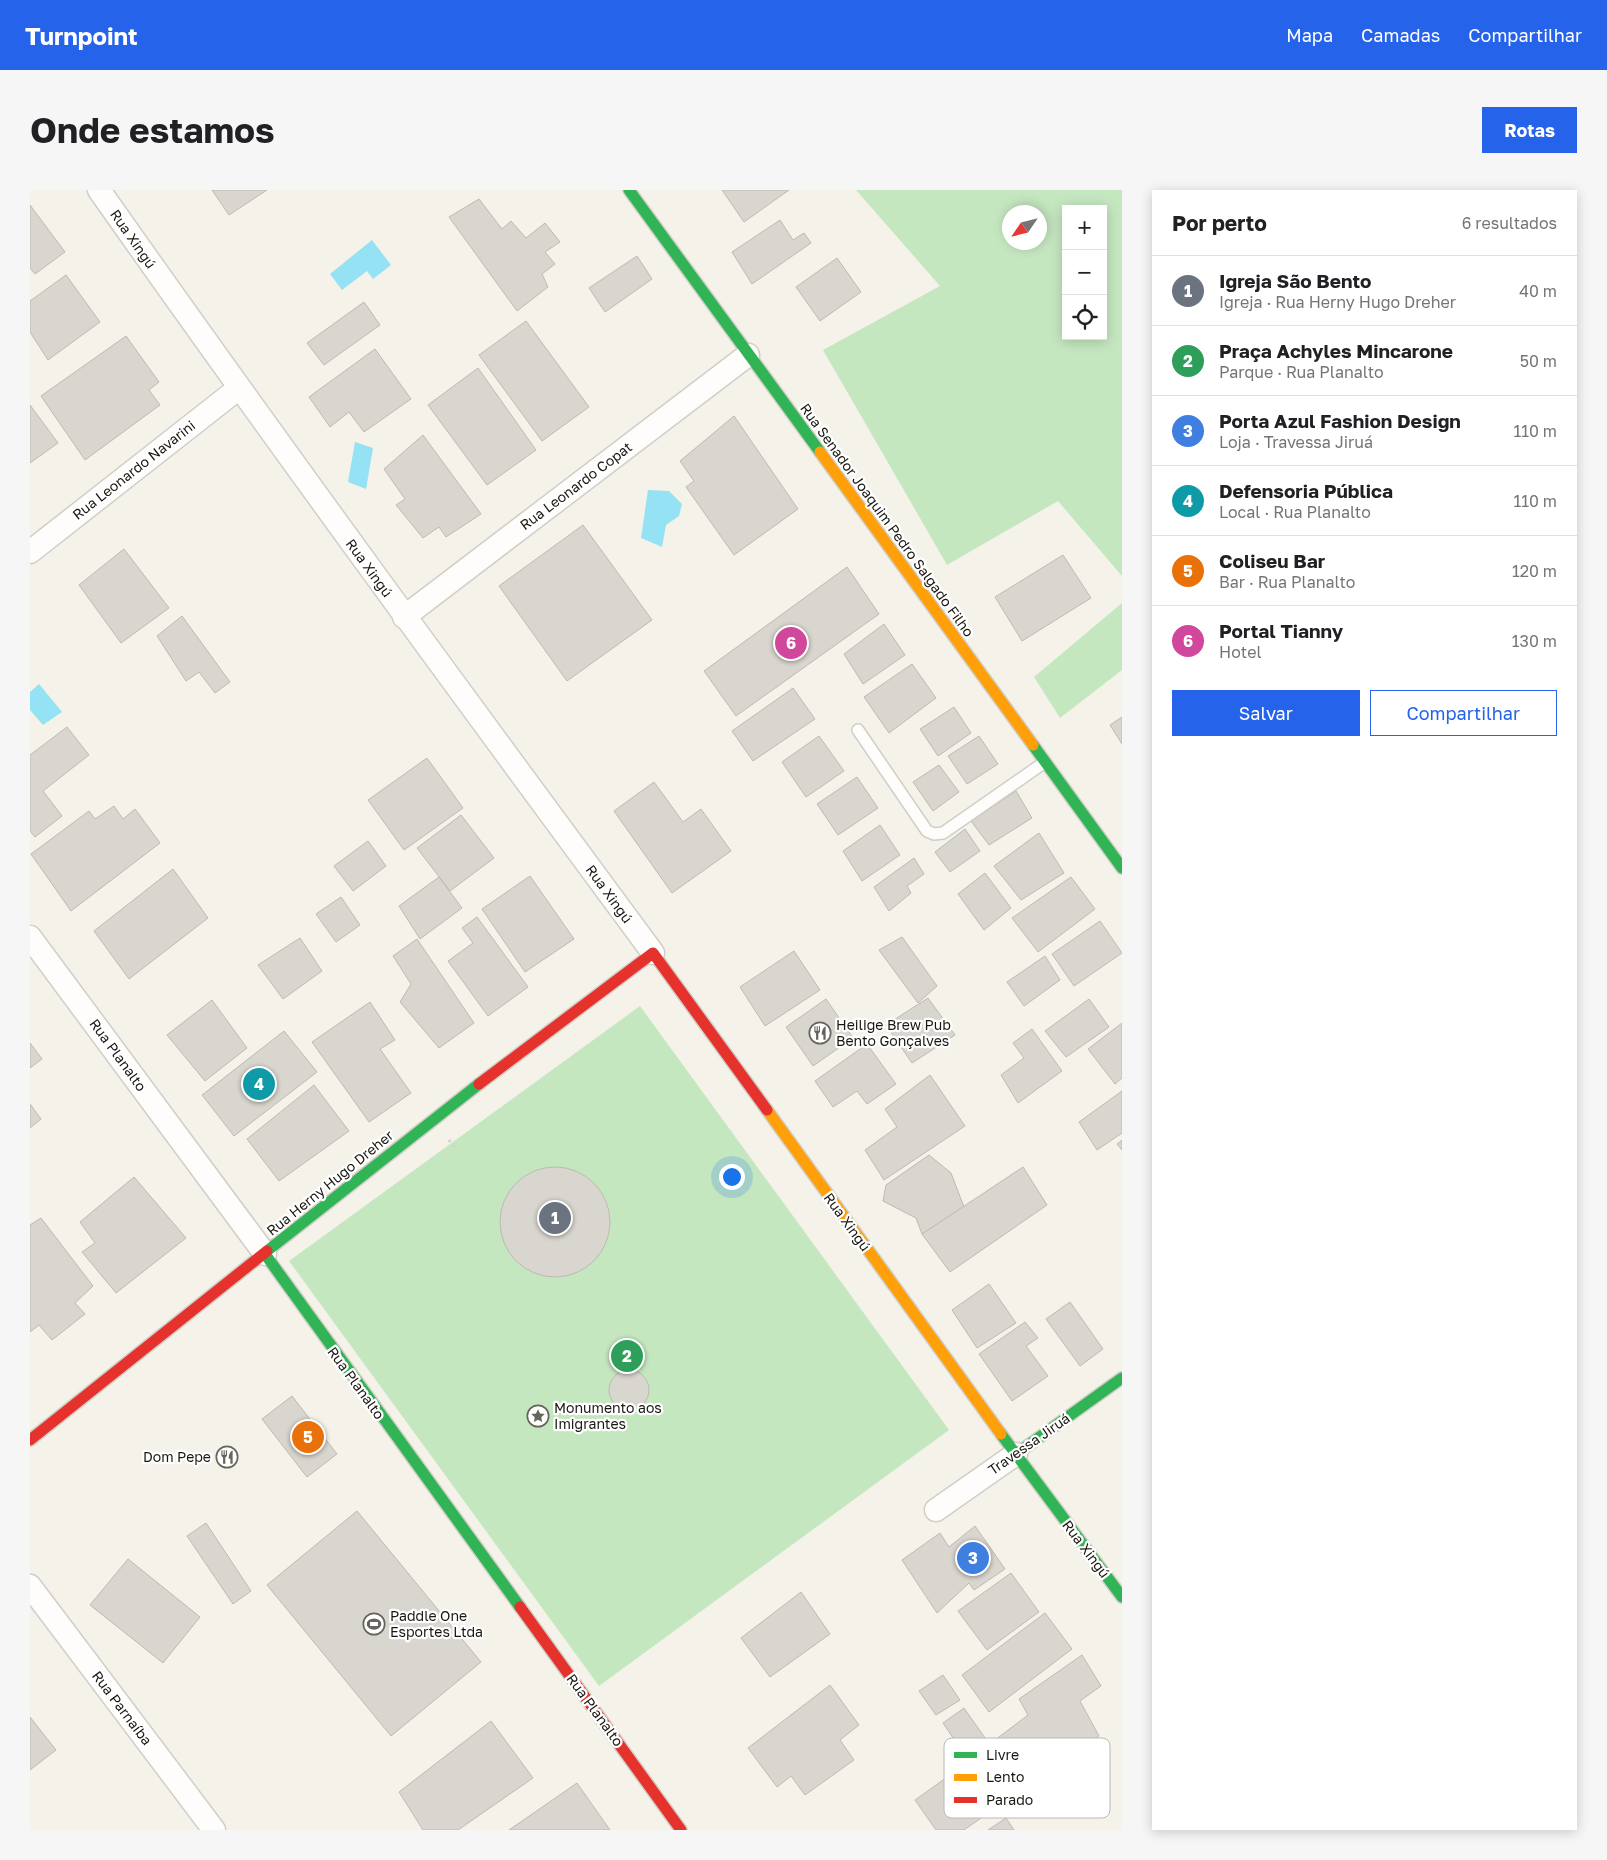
<!DOCTYPE html>
<html lang="pt">
<head>
<meta charset="utf-8">
<style>
  body { margin:0; font-family:"Golos Text",sans-serif; background:#f6f6f6; color:#202124 }
  .controls { position:absolute; right:15px; top:15px; display:grid; overflow:hidden; border-radius:0px; box-shadow:0 2px 12px #0003 }
  .controls button { width:45px; height:45px; display:grid; place-items:center; padding:0; border:0; border-bottom:1px solid #e0e0e0; background:#fff; color:#202124; font:25px sans-serif }
  .compass { position:absolute; left:972px; top:15px; width:45px; height:45px; border-radius:50%; background:#fff; box-shadow:0 2px 12px #0003; rotate:235deg }
  .you { position:absolute; left:701px; top:986px; width:18px; height:18px; margin:-12px; border:4px solid #fff; border-radius:50%; background:#1a73e8; box-shadow:0 0 0 8px #1a73e833 }
  .badge { display:grid; place-items:center; width:32px; height:32px; border-radius:50%; background:#2563eb; color:#fff; font-size:16px; font-weight:700 }
  .pin { position:absolute; translate:-50% -50%; border:2px solid #fff; box-shadow:0 1px 5px #0006 }
  .list { margin:0; padding:0; list-style:none }
  h2 { display:flex; justify-content:space-between; align-items:center; height:65px; margin:0; padding:0 20px; font-size:21px }
  h2 small { font-size:16px; font-weight:400; color:#757577 }
  .list li { display:grid; grid-template-columns:32px 1fr auto; gap:15px; align-items:center; box-sizing:border-box; height:70px; padding:0 20px; border-top:1px solid #e0e0e0 }
  .list b { display:block; font-size:19px; white-space:nowrap }
  .list p { margin:0; font-size:16px; white-space:nowrap; color:#757577 }
  .list em { font-size:16px; font-style:normal; color:#757577 }
  .actions { display:flex; gap:10px; padding:15px 20px }
  .actions a { flex:1; padding:11px 0; border:1px solid #2563eb; border-radius:0px; text-align:center; font-size:18px; color:#2563eb }
  .actions .main { background:#2563eb; color:#fff }
  .icon { flex:none; width:28px; height:28px; fill:none; stroke:currentColor; stroke-width:2; stroke-linecap:round; stroke-linejoin:round }
  .map { position:relative; flex:none; width:1092px; height:1640px; overflow:hidden; border-radius:0px }
  header { display:flex; align-items:center; gap:30px; box-sizing:border-box; height:70px; padding:0 25px; background:#2563eb; color:#fff }
  header strong { font-size:24px }
  nav { display:flex; gap:28px; margin-inline-start:auto; font-size:18px }
  .intro { display:flex; align-items:center; justify-content:space-between; box-sizing:border-box; height:120px; padding:0 30px }
  h1 { margin:0; font-size:35px }
  .button { padding:12px 22px; border-radius:0px; background:#2563eb; color:#fff; font-size:18px; font-weight:700 }
  main { display:flex; gap:30px; padding:0 30px }
  aside { flex:1; background:#fff; border-radius:0px; box-shadow:0 2px 12px #0003 }
  .map>svg:first-child { display:block }
</style>
</head>
<body>
<header>
<strong>Turnpoint</strong>
<nav><a>Mapa</a><a>Camadas</a><a>Compartilhar</a></nav>
</header>
<div class="intro"><h1>Onde estamos</h1><a class="button">Rotas</a></div>
<main>
<div class="map">
<svg width="1092" height="1640" viewBox="0 0 1092 1640">
  <rect width="100%" height="100%" fill="#f5f2e9"/>
  <!-- green -->
  <g fill="#c5e7c0" fill-rule="evenodd">
    <path d="M826 0H1092V386L1028 311 917 375 793 160 910 96ZM1036 19H1073V146H1036ZM979 22H1009V52H979Z"/>
    <path d="M1092 413V480L1030 528 1004 487Z"/>
    <path d="M610 816 919 1240 569 1496 259 1071Z"/>
  </g>
  <!-- water -->
  <g fill="#94e2f3">
    <path d="M342 50 361 75 343 89 337 81 312 100 300 84Z"/>
    <path d="M325 252 343 258 336 299 318 292Z"/>
    <path d="M618 300 639 301 652 314 649 326 636 335 632 357 611 348Z"/>
    <path d="M9 494 32 522 13 535 0 520V502Z"/>
  </g>
  <!-- building -->
  <g fill="#d9d6cf" stroke="#bcbab2">
    <path d="M182 0H237L199 25Z"/>
    <path d="M692 0H759L714 32Z"/>
    <path d="M449 9 472 39 481 31 496 48 515 33 530 52 515 62 525 74 512 84 518 97 487 121 419 27Z"/>
    <path d="M0 15 35 62 5 84 0 78Z"/>
    <path d="M750 30 763 50 774 43 781 53 722 94 702 62Z"/>
    <path d="M607 66 622 89 575 122 559 98Z"/>
    <path d="M807 68 831 102 790 131 766 97Z"/>
    <path d="M36 85 70 132 18 170 0 142V111Z"/>
    <path d="M334 112 350 135 294 175 277 153Z"/>
    <path d="M496 131 559 217 512 251 449 165Z"/>
    <path d="M96 146 129 192 119 200 130 215 55 270 11 206Z"/>
    <path d="M345 159 381 209 334 242 319 222 300 237 279 207Z"/>
    <path d="M448 178 506 260 457 295 398 215Z"/>
    <path d="M0 215 28 253 0 273Z"/>
    <path d="M704 226 768 319 704 365 656 297 664 291 650 271Z"/>
    <path d="M393 245 451 324 416 347 409 337 393 348 366 315 375 309 354 279Z"/>
    <path d="M553 335 622 430 537 491 469 396Z"/>
    <path d="M94 359 139 418 91 453 49 395Z"/>
    <path d="M1033 365 1061 408 992 451 965 407Z"/>
    <path d="M817 377 849 424 706 526 674 481Z"/>
    <path d="M152 426 200 492 185 503 169 482 156 491 127 446Z"/>
    <path d="M854 434 875 465 833 494 814 464Z"/>
    <path d="M882 474 906 508 859 543 834 507Z"/>
    <path d="M763 498 785 529 723 571 702 541Z"/>
    <path d="M924 517 941 543 908 566 890 539Z"/>
    <path d="M1092 527V554L1080 535Z"/>
    <path d="M37 537 59 565 13 601 32 626 5 647 0 641V565Z"/>
    <path d="M789 546 814 581 776 607 752 572Z"/>
    <path d="M949 546 968 574 937 594 918 566Z"/>
    <path d="M397 568 433 618 374 660 338 610Z"/>
    <path d="M909 575 929 602 903 621 883 592Z"/>
    <path d="M827 587 848 618 808 645 787 614Z"/>
    <path d="M624 592 653 632 671 619 701 661 642 703 584 621Z"/>
    <path d="M986 601 1002 628 959 655 941 631Z"/>
    <path d="M84 616 93 629 105 619 130 653 41 721 1 664 59 621 65 629Z"/>
    <path d="M431 625 464 668 420 701 387 658Z"/>
    <path d="M850 635 870 665 832 691 813 661Z"/>
    <path d="M935 639 950 661 920 682 905 662Z"/>
    <path d="M1009 643 1034 683 991 710 964 676Z"/>
    <path d="M338 651 356 676 323 701 304 676Z"/>
    <path d="M884 668 894 684 877 696 881 703 859 721 844 697Z"/>
    <path d="M143 679 178 728 99 789 64 741Z"/>
    <path d="M955 683 981 718 954 740 928 704Z"/>
    <path d="M500 686 544 749 495 782 452 719Z"/>
    <path d="M409 687 432 718 390 749 369 716Z"/>
    <path d="M1041 687 1065 719 1008 762 982 728Z"/>
    <path d="M311 707 330 735 306 752 286 724Z"/>
    <path d="M447 727 498 797 458 826 418 771 443 753 432 738Z"/>
    <path d="M1070 731 1092 763 1044 796 1022 764Z"/>
    <path d="M872 747 907 796 888 813 849 760Z"/>
    <path d="M270 748 292 781 253 809 228 775Z"/>
    <path d="M387 749 444 833 409 858 370 812 381 794 363 766Z"/>
    <path d="M764 761 790 800 735 836 710 797Z"/>
    <path d="M1015 766 1030 790 994 816 977 792Z"/>
    <path d="M898 808 925 845 882 873 856 835Z"/>
    <path d="M796 809 823 848 783 876 756 837Z"/>
    <path d="M1059 809 1079 837 1036 867 1015 841Z"/>
    <path d="M182 810 217 858 175 891 137 845Z"/>
    <path d="M340 812 365 850 350 859 381 903 339 932 282 852Z"/>
    <path d="M1092 833V888L1085 894 1058 859Z"/>
    <path d="M1002 839 1032 881 988 913 971 885 994 868 983 853Z"/>
    <path d="M254 841 287 882 204 946 172 905Z"/>
    <path d="M0 853 12 869 0 878Z"/>
    <path d="M837 854 866 894 837 914 827 901 803 917 785 891Z"/>
    <path d="M900 885 935 936 854 990 835 960 867 937 855 919Z"/>
    <path d="M284 895 319 941 249 991 217 949Z"/>
    <path d="M1092 901V943L1067 960 1049 932Z"/>
    <path d="M0 914 11 929 0 938Z"/>
    <path d="M1092 950V960L1087 954Z"/>
    <path d="M899 965 921 983 934 1017 892 1044 886 1028 853 1011 856 995Z"/>
    <path d="M993 977 1017 1015 920 1082 892 1044Z"/>
    <circle cx="525" cy="1032" r="55"/>
    <path d="M104 987 156 1048 86 1103 52 1062 65 1053 50 1032Z"/>
    <path d="M11 1028 63 1096 45 1113 55 1124 22 1150 9 1135 0 1142V1035Z"/>
    <path d="M959 1094 986 1133 947 1158 922 1120Z"/>
    <path d="M1040 1112 1073 1159 1050 1176 1016 1129Z"/>
    <path d="M995 1132 1008 1148 996 1156 1018 1186 982 1211 949 1164Z"/>
    <circle cx="599" cy="1200" r="20"/>
    <path d="M262 1206 307 1264 277 1287 232 1229Z"/>
    <path d="M327 1321 451 1472 361 1546 237 1395Z"/>
    <path d="M176 1333 221 1401 203 1414 157 1346Z"/>
    <path d="M945 1336 975 1379 944 1400 939 1393 907 1423 872 1370 910 1343 919 1357Z"/>
    <path d="M98 1369 170 1427 133 1473 60 1415Z"/>
    <path d="M981 1383 1009 1422 957 1460 928 1421Z"/>
    <path d="M771 1402 800 1444 740 1487 711 1448Z"/>
    <path d="M1015 1423 1042 1459 959 1522 932 1485Z"/>
    <path d="M1052 1465 1071 1496 1050 1511 1069 1546 1039 1567 1043 1573 1003 1601 965 1550 998 1525 989 1509Z"/>
    <path d="M913 1485 930 1510 906 1525 889 1501Z"/>
    <path d="M800 1495 829 1535 810 1550 824 1570 775 1605 761 1586 747 1597 718 1558Z"/>
    <path d="M934 1518 960 1555 938 1570 913 1533Z"/>
    <path d="M0 1527 26 1560 0 1580Z"/>
    <path d="M461 1531 503 1588 428 1640H393L369 1602Z"/>
    <path d="M934 1575 964 1619 934 1640H906L885 1610Z"/>
    <path d="M547 1593 580 1640H479Z"/>
    <path d="M976 1628 984 1640H958Z"/>
  </g>
  <g fill="none" stroke-linecap="round" stroke-linejoin="round">
    <!-- lane casing -->
    <g stroke="#d0cec7" stroke-width="14">
      <path id="lane" d="M828 540 897 641 904 644 913 643 1015 572"/>
    </g>
    <!-- street casing -->
    <g stroke="#d0cec7" stroke-width="25">
      <g id="street">
        <path d="M69 0C250 257 436 510 623 763"/>
        <path d="M0 362 209 198"/>
        <path d="M374 427 718 165"/>
        <path d="M0 747 235 1064"/>
        <path d="M906 1320 986 1264"/>
        <path d="M0 1396 184 1640"/>
      </g>
    </g>
    <!-- fast casing -->
    <g stroke="#d0cec7" stroke-width="14">
      <g id="fast">
        <path d="M599 0 790 262"/>
        <path d="M1003 555 1092 678"/>
        <path d="M237 1061 449 894"/>
        <path d="M235 1064 490 1417"/>
        <path d="M971 1244 1092 1407"/>
        <path d="M986 1264 1092 1188"/>
      </g>
    </g>
    <!-- slow casing -->
    <g stroke="#d0cec7" stroke-width="14">
      <g id="slow">
        <path d="M790 262 1003 555"/>
        <path d="M737 920 971 1244"/>
      </g>
    </g>
    <!-- jam casing -->
    <g stroke="#d0cec7" stroke-width="14">
      <g id="jam">
        <path d="M449 894 623 763 737 920"/>
        <path d="M0 1250 237 1061"/>
        <path d="M490 1417 651 1640"/>
      </g>
    </g>
    <!-- path -->
    <path stroke="#d4d3d0" stroke-width="3" stroke-dasharray="2.5 4" stroke-linecap="butt" d="M419 950 425 958"/>
    <!-- lane -->
    <use href="#lane" stroke="#fefdfc" stroke-width="11"/>
    <!-- street -->
    <use href="#street" stroke="#fefdfc" stroke-width="22"/>
    <!-- fast -->
    <use href="#fast" stroke="#30b455" stroke-width="11"/>
    <!-- slow -->
    <use href="#slow" stroke="#ff9f0a" stroke-width="11"/>
    <!-- jam -->
    <use href="#jam" stroke="#e5322d" stroke-width="11"/>
  </g>
  <!-- icons -->
  <defs>
    <g id="restaurant-ring" transform="scale(1.125)"><circle r="9.5" fill="#fff" stroke="#66645c" stroke-width="1.5"/><path d="M-5-6h1v4h1v-4h1v4h1v-4h1v5L-1.5 .5V6h-2V.5L-5-1ZM5-6V6H3V1.5H1.5Q1.5-4 5-6Z" fill="#66645c"/></g>
    <g id="sight-ring" transform="scale(1.125)"><circle r="9.5" fill="#fff" stroke="#66645c" stroke-width="1.5"/><path d="M0-6L1.8-2.2L6-1.7L2.9 1.2L3.7 5.4L0 3.3L-3.7 5.4L-2.9 1.2L-6-1.7L-1.8-2.2Z" fill="#66645c"/></g>
    <g id="stadium-ring" transform="scale(1.125)"><circle r="9.5" fill="#fff" stroke="#66645c" stroke-width="1.5"/><path d="M0-5a6.5 5 0 1 0 0 10a6.5 5 0 1 0 0-10ZM-3.5-1.8h7v3.6h-7Z" fill="#66645c"/></g>
  </defs>
  <g fill-rule="evenodd">
    <use href="#restaurant-ring" x="790" y="843"/>
    <use href="#sight-ring" x="508" y="1226"/>
    <use href="#restaurant-ring" x="197" y="1267"/>
    <use href="#stadium-ring" x="344" y="1434"/>
  </g>
  <g text-anchor="middle" stroke-width="4.5" stroke-linejoin="round" paint-order="stroke">
    <!-- street labels -->
    <g font-size="14" fill="#191710" stroke="#fff">
      <text transform="translate(103 49) rotate(55)" y="5">Rua Xingú</text>
      <text transform="translate(104 280) rotate(-38)" y="5">Rua Leonardo Navarini</text>
      <text transform="translate(546 296) rotate(-37)" y="5">Rua Leonardo Copat</text>
      <text transform="translate(857 330) rotate(54)" y="5">Rua Senador Joaquim Pedro Salgado Filho</text>
      <text transform="translate(339 378) rotate(54)" y="5">Rua Xingú</text>
      <text transform="translate(579 704) rotate(54)" y="5">Rua Xingú</text>
      <text transform="translate(88 865) rotate(54)" y="5">Rua Planalto</text>
      <text transform="translate(300 993) rotate(-39)" y="5">Rua Herny Hugo Dreher</text>
      <text transform="translate(817 1032) rotate(54)" y="5">Rua Xingú</text>
      <text transform="translate(326 1193) rotate(54)" y="5">Rua Planalto</text>
      <text transform="translate(999 1254) rotate(-35)" y="5">Travessa Jiruá</text>
      <text transform="translate(1056 1359) rotate(53)" y="5">Rua Xingú</text>
      <text transform="translate(92 1518) rotate(53)" y="5">Rua Parnaíba</text>
      <text transform="translate(565 1520) rotate(54)" y="5">Rua Planalto</text>
    </g>
    <!-- poi labels -->
    <g font-size="14" fill="#191710" stroke="#fff" text-anchor="start">
      <text x="806" y="840">Heilige Brew Pub<tspan x="806" dy="16">Bento Gonçalves</tspan></text>
      <text x="524" y="1223">Monumento aos<tspan x="524" dy="16">Imigrantes</tspan></text>
      <text x="181" y="1272" text-anchor="end">Dom Pepe</text>
      <text x="360" y="1431">Paddle One<tspan x="360" dy="16">Esportes Ltda</tspan></text>
    </g>
  </g>
  <!-- legend -->
  <rect x="914" y="1548" width="166" height="80" rx="8" fill="#fff" stroke="#bab9b7" stroke-width="1"/>
  <rect x="924" y="1562" width="23" height="6" fill="#30b455"/>
  <rect x="924" y="1584" width="23" height="7" fill="#ff9f0a"/>
  <rect x="924" y="1607" width="23" height="6" fill="#e5322d"/>
  <g font-size="14" fill="#191710">
    <text x="956" y="1570">Livre</text>
    <text x="956" y="1592">Lento</text>
    <text x="956" y="1615">Parado</text>
  </g>
</svg>
<div class="controls">
<button>+</button>
<button>−</button>
<button><svg class="icon" aria-label="locate" viewBox="0 0 24 24"><circle cx="12" cy="12" r="6"/><path d="M12 2v4M12 18v4M2 12h4M18 12h4"/></svg></button>
</div>
<svg class="compass" viewBox="-18 -18 36 36"><path d="M0-13l5 13h-10z" fill="#e53935"/><path d="M0 13l5-13h-10z" fill="#757577"/></svg>
<div class="you"></div>
<div class="pin badge" style="left:525px;top:1028px;background:#6b7280">1</div>
<div class="pin badge" style="left:597px;top:1166px;background:#2e9e5b">2</div>
<div class="pin badge" style="left:943px;top:1368px;background:#3f7fe0">3</div>
<div class="pin badge" style="left:229px;top:894px;background:#0f9aa8">4</div>
<div class="pin badge" style="left:278px;top:1247px;background:#e8710a">5</div>
<div class="pin badge" style="left:761px;top:453px;background:#d1479c">6</div>
</div>
<aside>
<h2>Por perto<small>6 resultados</small></h2>
<ul class="list">
<li><span class="badge" style="background:#6b7280">1</span><div><b>Igreja São Bento</b><p>Igreja · Rua Herny Hugo Dreher</p></div><em>40 m</em></li>
<li><span class="badge" style="background:#2e9e5b">2</span><div><b>Praça Achyles Mincarone</b><p>Parque · Rua Planalto</p></div><em>50 m</em></li>
<li><span class="badge" style="background:#3f7fe0">3</span><div><b>Porta Azul Fashion Design</b><p>Loja · Travessa Jiruá</p></div><em>110 m</em></li>
<li><span class="badge" style="background:#0f9aa8">4</span><div><b>Defensoria Pública</b><p>Local · Rua Planalto</p></div><em>110 m</em></li>
<li><span class="badge" style="background:#e8710a">5</span><div><b>Coliseu Bar</b><p>Bar · Rua Planalto</p></div><em>120 m</em></li>
<li><span class="badge" style="background:#d1479c">6</span><div><b>Portal Tianny</b><p>Hotel</p></div><em>130 m</em></li>
</ul>
<div class="actions"><a class="main">Salvar</a><a>Compartilhar</a></div>
</aside>
</main>
</body>
</html>
